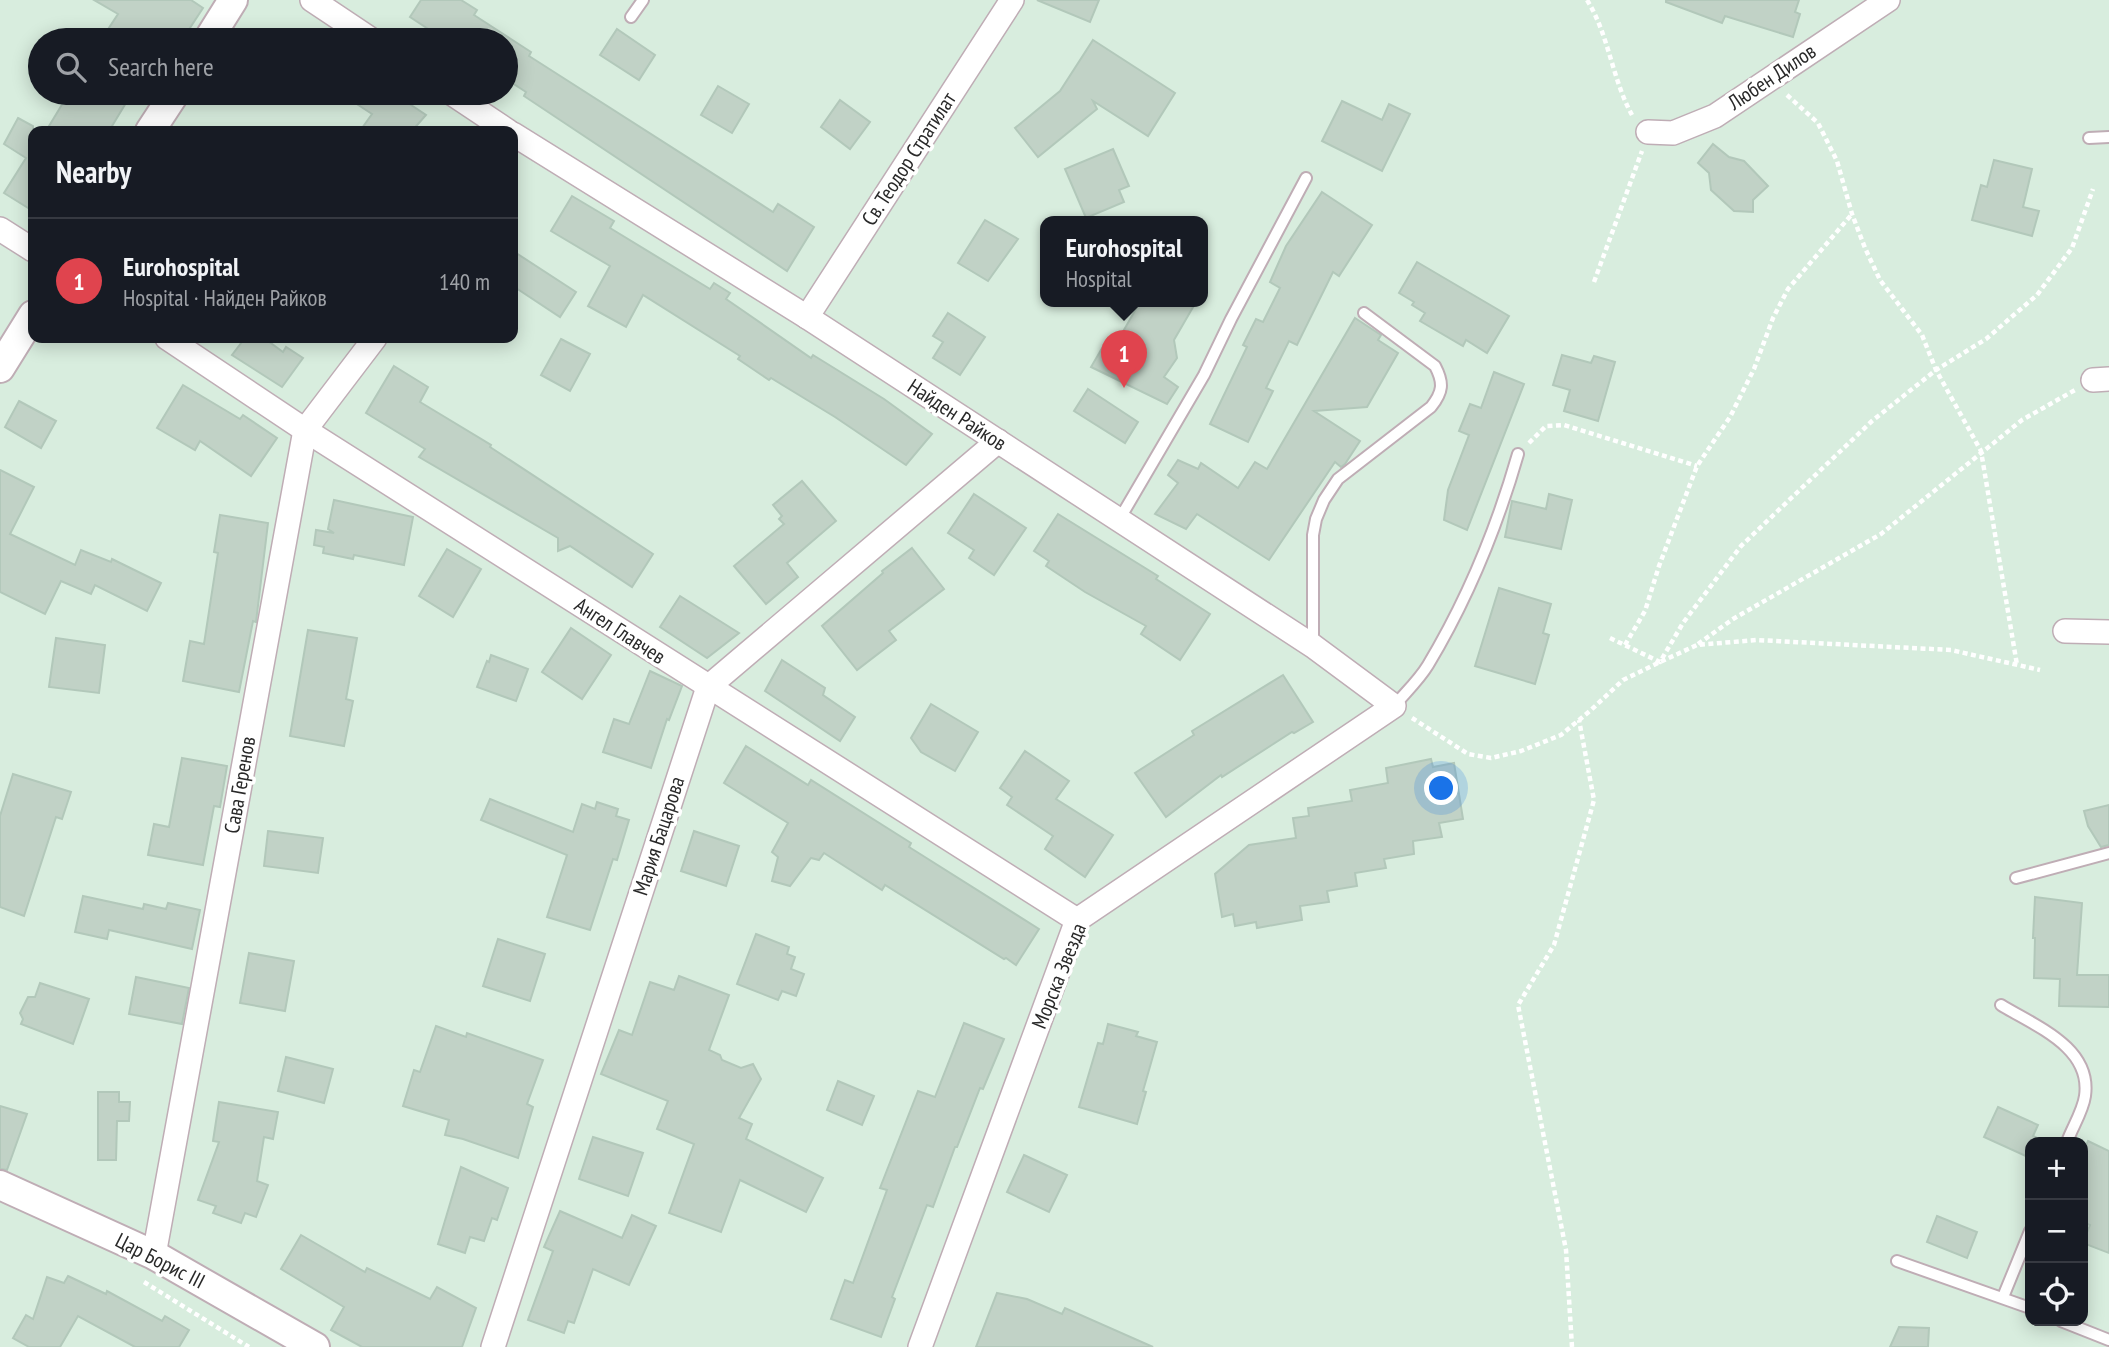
<!DOCTYPE html>
<html lang="en">
<head>
<meta charset="utf-8">
<style>
  body { margin:0; font-family:"PT Sans Narrow",sans-serif; background:#242831; color:#f1f3f6 }
  .controls { position:absolute; right:21px; bottom:21px; display:grid; overflow:hidden; border-radius:14px; box-shadow:0 4px 18px #0003 }
  .controls button { width:63px; height:63px; display:grid; place-items:center; padding:0; border:0; border-bottom:2px solid #363941; background:#171b24; color:#f1f3f6; font:35px sans-serif }
  .you { position:absolute; left:1442px; top:789px; width:24px; height:24px; margin:-18px; border:5px solid #fff; border-radius:50%; background:#1a73e8; box-shadow:0 0 0 10px #1a73e833 }
  .badge { display:grid; place-items:center; width:46px; height:46px; border-radius:50%; background:#2563eb; color:#fff; font-size:23px; font-weight:700 }
  .pin { position:absolute; translate:-50% -58px; filter:drop-shadow(0 2px 4px #0008) }
  .pin::after { content:''; position:absolute; top:37px; width:24px; height:21px; background:inherit; clip-path:polygon(0 0,100% 0,50% 100%) }
  .popup { position:absolute; left:1040px; top:216px; width:168px; height:91px; box-sizing:border-box; display:grid; place-content:center; border-radius:14px; background:#171b24; filter:drop-shadow(0 2px 5px #0005); font-size:23px; white-space:nowrap; color:#9ea1a6 }
  .popup b { font-size:26px; color:#f1f3f6 }
  .popup::after { content:''; position:absolute; left:50%; top:100%; margin-left:-14px; border:14px solid transparent; border-top-color:#171b24 }
  .list { margin:0; padding:0; list-style:none }
  h2 { display:flex; justify-content:space-between; align-items:center; height:91px; margin:0; padding:0 28px; font-size:30px }
  h2 small { font-size:23px; font-weight:400; color:#9ea1a6 }
  .list li { display:grid; grid-template-columns:46px 1fr auto; gap:21px; align-items:center; box-sizing:border-box; height:126px; padding:0 28px; border-top:2px solid #363941 }
  .list b { display:block; font-size:26px; white-space:nowrap }
  .list p { margin:0; font-size:23px; white-space:nowrap; color:#9ea1a6 }
  .list em { font-size:23px; font-style:normal; color:#9ea1a6 }
  .icon { flex:none; width:38px; height:38px; fill:none; stroke:currentColor; stroke-width:2; stroke-linecap:round; stroke-linejoin:round }
  .map { position:relative; flex:none; width:2109px; height:1347px; overflow:hidden }
  .search { position:absolute; background:#171b24; box-shadow:0 4px 18px #0003; left:28px; top:28px; width:490px; height:77px; display:flex; align-items:center; gap:18px; box-sizing:border-box; padding:0 24px; border-radius:38px; color:#9ea1a6; font-size:26px }
  .panel { position:absolute; background:#171b24; box-shadow:0 4px 18px #0003; left:28px; top:126px; width:490px; height:217px; border-radius:14px }
  .map>svg:first-child { display:block }
</style>
</head>
<body>
<div class="map">
<svg width="2109" height="1347" viewBox="0 0 2109 1347">
  <rect width="100%" height="100%" fill="#d8edde"/>
  <!-- building -->
  <g fill="#c1d2c6" stroke="#b2c8ba" stroke-width="2">
    <path d="M94 0H191L203 8 182 40H101L118 14Z"/>
    <path d="M421 0H461L477 10 474 15 531 52 529 56 773 212 778 204 814 227 787 271 524 96 526 92 506 79V40H445L410 17Z"/>
    <path d="M1037 0H1099L1090 22Z"/>
    <path d="M1666 0H1799L1795 12 1800 14 1793 37 1725 16 1722 23 1666 2Z"/>
    <path d="M617 29 655 55 639 80 600 55Z"/>
    <path d="M1093 40 1175 93 1148 136 1093 101 1097 109 1038 157 1015 128 1060 91Z"/>
    <path d="M718 86 749 104 732 133 701 115Z"/>
    <path d="M69 93H132L109 131H46Z"/>
    <path d="M340 93H393L426 115 412 131H360L372 114Z"/>
    <path d="M840 100 870 122 850 149 821 127Z"/>
    <path d="M1342 101 1382 120 1389 104 1410 114 1382 171 1322 141Z"/>
    <path d="M18 118 33 126V211L4 193 26 158 4 144Z"/>
    <path d="M1713 144 1729 157 1744 161 1768 186 1753 200V212L1734 211 1711 190 1709 173 1698 163Z"/>
    <path d="M1113 149 1129 186 1119 190 1124 202 1086 218 1065 169Z"/>
    <path d="M1994 160 2032 169 2023 207 2039 211 2032 236 1972 220 1981 185 1987 187Z"/>
    <path d="M1322 192 1372 225 1339 276 1333 272 1297 345 1289 341 1266 388 1273 391 1248 442 1210 424 1247 347 1243 345 1256 319 1263 322 1280 288 1270 282 1286 246Z"/>
    <path d="M572 196 614 221 610 228 710 289 714 283 730 293 726 299 742 310 811 358 813 355 884 399 932 434 906 465 835 417 771 378 769 380 738 359 740 356 643 295 626 327 588 306 610 266 551 231Z"/>
    <path d="M985 220 1018 239 988 281 958 263Z"/>
    <path d="M513 251 576 292 560 317 513 286Z"/>
    <path d="M1417 262 1509 316 1487 353 1466 340 1463 346 1420 321 1425 313 1412 305 1414 302 1399 293Z"/>
    <path d="M1140 302H1196L1174 340 1177 358 1164 377 1178 387 1167 404 1091 367 1108 338 1117 342Z"/>
    <path d="M948 313 985 337 960 375 933 358 943 342 933 336Z"/>
    <path d="M1355 318 1381 335 1378 340 1398 353 1367 407 1314 411 1360 441 1345 464 1341 467 1335 462 1269 560 1197 514 1186 529 1155 514 1178 483 1168 475 1178 460 1198 469 1201 463 1238 488 1255 462 1267 469Z"/>
    <path d="M245 338H264L283 352 286 347 303 358 282 387 232 355Z"/>
    <path d="M561 339 590 354 570 391 541 375Z"/>
    <path d="M1562 355 1591 363 1594 356 1615 362 1598 421 1564 411 1570 390 1553 385Z"/>
    <path d="M394 366 428 387 420 402 491 445 490 447 653 554 632 587 570 546 558 551V538L419 457 425 449 366 413Z"/>
    <path d="M1494 372 1524 384 1467 530 1444 520 1448 490 1469 435 1459 431 1470 404 1481 408Z"/>
    <path d="M183 385 240 419 243 415 277 438 251 476 200 441 195 450 157 428Z"/>
    <path d="M1088 389 1138 422 1125 443 1074 411Z"/>
    <path d="M19 401 56 421 41 448 5 427Z"/>
    <path d="M0 470 34 487 10 534 75 565 81 550 111 562 112 559 161 583 147 611 95 585 91 594 61 581 45 614 0 592Z"/>
    <path d="M802 481 836 521 787 563 798 577 766 604 734 566 784 524 779 519 782 516 773 505Z"/>
    <path d="M974 494 1026 528 994 575 969 558 974 550 948 533Z"/>
    <path d="M1549 494 1572 500 1561 549 1505 537 1512 501 1546 509Z"/>
    <path d="M334 500 413 517 404 565 354 555 353 559 323 553 324 547 314 545 316 530 334 533 328 529Z"/>
    <path d="M1058 514 1158 576 1156 579 1210 614 1180 660 1141 634 1146 626 1085 592 1046 566 1049 561 1034 551Z"/>
    <path d="M220 515 268 523 256 622 253 621 239 692 183 681 190 641 204 644 218 553 214 552Z"/>
    <path d="M912 548 944 589 889 631 896 640 857 670 822 626 883 573 882 571Z"/>
    <path d="M447 549 481 569 453 617 419 596Z"/>
    <path d="M1499 588 1551 604 1543 633 1549 635 1535 684 1475 666Z"/>
    <path d="M680 596 739 633 707 658 660 627Z"/>
    <path d="M571 628 611 655 582 699 542 672Z"/>
    <path d="M308 630 357 638 346 699 353 701 344 746 290 736Z"/>
    <path d="M56 638 105 645 99 693 49 687Z"/>
    <path d="M491 655 528 669 516 701 477 687 487 661 489 662Z"/>
    <path d="M782 660 825 688 823 695 855 717 840 741 765 691Z"/>
    <path d="M650 671 682 686 669 720 667 719 651 768 603 752 614 719 629 724Z"/>
    <path d="M1283 675 1313 722 1294 733 1292 732 1222 777 1221 775 1166 817 1135 773 1194 735 1192 731Z"/>
    <path d="M931 704 978 732 955 771 921 752 911 738Z"/>
    <path d="M746 746 808 785 811 780 911 843 909 847 1039 929 1016 965 1006 958 1004 959 885 885 882 890 824 853 819 860 811 858 790 886 772 881 778 857 772 852 788 823 724 783Z"/>
    <path d="M1025 751 1069 781 1056 799 1113 835 1085 877 1045 849 1053 836 1007 805 1012 797 1000 788Z"/>
    <path d="M182 758 227 766 220 807 214 806 203 865 148 855 154 824 169 827Z"/>
    <path d="M1431 759 1433 767 1454 763 1463 819 1439 823 1442 837 1413 841 1414 854 1384 859 1386 868 1355 873 1357 886 1327 891 1329 902 1300 906 1302 920 1257 928 1256 922 1235 926 1233 914 1222 917 1215 874 1249 845 1296 838 1293 818 1309 816 1308 808 1352 801 1350 790 1388 783 1386 768Z"/>
    <path d="M13 774 71 792 62 819 56 817 24 916 0 907V816Z"/>
    <path d="M490 799 573 832 582 804 595 809 597 802 618 809 616 816 629 820 617 860 613 859 590 930 547 917 567 855 481 820Z"/>
    <path d="M2109 805V845L2101 847 2088 826 2084 811Z"/>
    <path d="M268 831 323 838 318 873 264 866Z"/>
    <path d="M694 831 739 846 726 886 681 871Z"/>
    <path d="M83 896 143 909 144 904 166 909 168 903 200 910 192 949 109 930 107 939 75 932Z"/>
    <path d="M2035 897 2082 903 2077 975H2109V1007L2059 1006 2060 979 2034 978 2035 938H2033Z"/>
    <path d="M756 934 789 947 787 954 795 957 791 969 804 974 796 996 782 991 778 1000 737 984Z"/>
    <path d="M498 939 545 954 530 1001 483 986Z"/>
    <path d="M249 953 294 961 285 1011 240 1003Z"/>
    <path d="M679 976 729 995 709 1050 720 1055 722 1060 741 1068 753 1064 761 1079 739 1118 752 1124 746 1139 823 1178 806 1212 740 1180 721 1232 669 1213 694 1144 657 1129 668 1101 601 1074 619 1030 632 1035 650 982 674 990Z"/>
    <path d="M136 977 189 988 182 1024 129 1014Z"/>
    <path d="M40 983 89 999 73 1044 21 1024 23 1019 20 1013 28 997H35Z"/>
    <path d="M964 1023 1004 1039 983 1089 980 1088 957 1147H955L933 1207 927 1205 892 1297 895 1299 881 1337 831 1319 845 1280 853 1283 887 1190 880 1188 918 1091 935 1097Z"/>
    <path d="M1108 1024 1138 1032 1136 1036 1157 1042 1143 1091 1146 1092 1137 1124 1079 1107 1098 1043 1103 1044Z"/>
    <path d="M436 1026 466 1037 467 1033 543 1060 527 1104 533 1107 518 1158 463 1139 445 1135 449 1120 403 1106 414 1070 420 1072Z"/>
    <path d="M286 1057 333 1069 324 1103 278 1091Z"/>
    <path d="M838 1081 874 1096 862 1125 827 1110Z"/>
    <path d="M98 1092H119V1102H130L129 1121H117L116 1160H98Z"/>
    <path d="M219 1102 278 1112 273 1139 264 1137 257 1181 268 1185 256 1217 245 1213 241 1223 213 1213 216 1206 198 1200 219 1142 213 1141Z"/>
    <path d="M0 1106 27 1114 7 1170 0 1169Z"/>
    <path d="M1998 1107 2038 1125 2033 1136 2037 1138 2035 1142H2030L2028 1157 1984 1137Z"/>
    <path d="M593 1137 643 1153 628 1196 579 1179Z"/>
    <path d="M2088 1141 2109 1151V1253L2083 1243 2090 1225 2083 1222V1152Z"/>
    <path d="M1024 1155 1067 1175 1049 1212 1007 1192Z"/>
    <path d="M461 1167 508 1188 497 1220 492 1218 484 1241 470 1237 465 1253 438 1244Z"/>
    <path d="M560 1211 622 1238 632 1215 656 1226 629 1285 593 1269 574 1323 568 1321 564 1333 528 1320 553 1251 544 1247Z"/>
    <path d="M1937 1216 1977 1232 1967 1258 1927 1242Z"/>
    <path d="M301 1235 365 1272 367 1268 430 1299 437 1287 476 1308 462 1347H362L331 1330 344 1307 281 1269Z"/>
    <path d="M68 1276 106 1294 107 1291 162 1321 165 1316 189 1330 179 1347H135L78 1316 60 1347H29L13 1338 26 1315 33 1319 47 1277 64 1283Z"/>
    <path d="M997 1293 1027 1299 1062 1314 1065 1308 1153 1347H976Z"/>
    <path d="M1899 1327 1929 1328 1928 1347H1890Z"/>
  </g>
  <g fill="none" stroke-linecap="round" stroke-linejoin="round">
    <!-- service casing -->
    <g stroke="#bfadb5" stroke-width="14">
      <g id="service">
        <path d="M631 17 643 0"/>
        <path d="M2089 138 2109 137"/>
        <path d="M1119 520 1204 375 1231 319 1306 178"/>
        <path d="M1313 646V535L1316 519 1324 500 1338 479 1431 407C1443 392 1444 383 1435 366L1364 313"/>
        <path d="M1394 706C1405 693 1419 680 1428 665 1467 600 1497 527 1518 454"/>
        <path d="M2016 878 2109 853"/>
        <path d="M2001 1005C2035 1026 2092 1047 2085 1096 2083 1111 2072 1128 2067 1142"/>
        <path d="M1897 1261 2030 1308"/>
        <path d="M2003 1297 2030 1231"/>
        <path d="M2061 1321 2109 1340"/>
      </g>
    </g>
    <!-- minor casing -->
    <g stroke="#bfadb5" stroke-width="26">
      <g id="minor">
        <path d="M312 0 372 40"/>
        <path d="M451 93 508 131"/>
        <path d="M1648 132 1673 133 1715 116 1888 0"/>
        <path d="M513 134 807 317 1313 646 1394 706 1077 920 920 1347"/>
        <path d="M0 229 33 250"/>
        <path d="M807 317 1012 0"/>
        <path d="M167 338 305 430 1077 920"/>
        <path d="M2093 380 2109 379"/>
        <path d="M2065 631 2109 632"/>
        <path d="M154 1255 305 430 375 338"/>
        <path d="M493 1347 708 687 998 441"/>
      </g>
    </g>
    <!-- tertiary casing -->
    <g stroke="#bfadb5" stroke-width="32">
      <g id="tertiary">
        <path d="M208 40 233 0"/>
        <path d="M150 131 175 93"/>
        <path d="M0 368 33 315"/>
        <path d="M0 1185 154 1255 315 1347"/>
      </g>
    </g>
    <!-- path -->
    <g stroke="#fff" stroke-width="4.5" stroke-dasharray="5 3.5" stroke-linecap="butt">
      <path d="M1587 0C1609 35 1612 79 1632 115"/>
      <path d="M1787 95 1818 123 1837 161 1852 214 1865 248 1880 280 1922 335 1936 370 1981 451 2017 665"/>
      <path d="M1594 282 1642 151"/>
      <path d="M1529 443 1546 426 1564 425 1697 466"/>
      <path d="M1610 638 1660 662 1683 623 1741 546 1872 421 1936 370 1986 339 2037 295 2072 248 2093 189"/>
      <path d="M1698 644 1733 619 1881 534 2022 420 2075 390"/>
      <path d="M1625 645 1645 611 1659 566 1697 466 1730 417 1754 369 1773 318 1788 289 1852 214"/>
      <path d="M1412 718 1468 754 1491 758 1521 751 1561 735 1591 710 1623 680 1660 662 1697 645 1756 640 1951 650 2040 670"/>
      <path d="M144 1282 249 1347"/>
      <path d="M1572 1347 1566 1250 1518 1005 1554 945 1594 800 1579 720"/>
    </g>
    <!-- service -->
    <use href="#service" stroke="#fff" stroke-width="10"/>
    <!-- minor -->
    <use href="#minor" stroke="#fff" stroke-width="23"/>
    <!-- tertiary -->
    <use href="#tertiary" stroke="#fff" stroke-width="28"/>
  </g>
  <g text-anchor="middle" stroke-width="7" stroke-linejoin="round" paint-order="stroke">
    <!-- street labels -->
    <g font-size="21" fill="#292929" stroke="#fff">
      <text transform="translate(1772 77) rotate(-34)" y="7">Любен Дилов</text>
      <text transform="translate(909 159) rotate(-57)" y="7">Св. Теодор Стратилат</text>
      <text transform="translate(957 415) rotate(33)" y="7">Найден Райков</text>
      <text transform="translate(620 631) rotate(33)" y="7">Ангел Главчев</text>
      <text transform="translate(240 785) rotate(-80)" y="7">Сава Геренов</text>
      <text transform="translate(659 836) rotate(-72)" y="7">Мария Бацарова</text>
      <text transform="translate(1059 976) rotate(-68)" y="7">Морска Звезда</text>
      <text transform="translate(160 1261) rotate(27)" y="7">Цар Борис III</text>
    </g>
  </g>
</svg>
<div class="controls">
<button>+</button>
<button>−</button>
<button><svg class="icon" aria-label="locate" viewBox="0 0 24 24"><circle cx="12" cy="12" r="6"/><path d="M12 2v4M12 18v4M2 12h4M18 12h4"/></svg></button>
</div>
<div class="you"></div>
<div class="pin badge" style="left:1124px;top:388px;background:#e0444e">1</div>
<div class="popup"><b>Eurohospital</b>Hospital</div>
<div class="search"><svg class="icon" aria-label="search" viewBox="0 0 24 24"><circle cx="10" cy="10" r="6"/><path d="M15 15l6 6"/></svg>Search here</div>
<section class="panel">
<h2>Nearby<small></small></h2>
<ul class="list">
<li><span class="badge" style="background:#e0444e">1</span><div><b>Eurohospital</b><p>Hospital · Найден Райков</p></div><em>140 m</em></li>
</ul>
</section>
</div>
</body>
</html>
